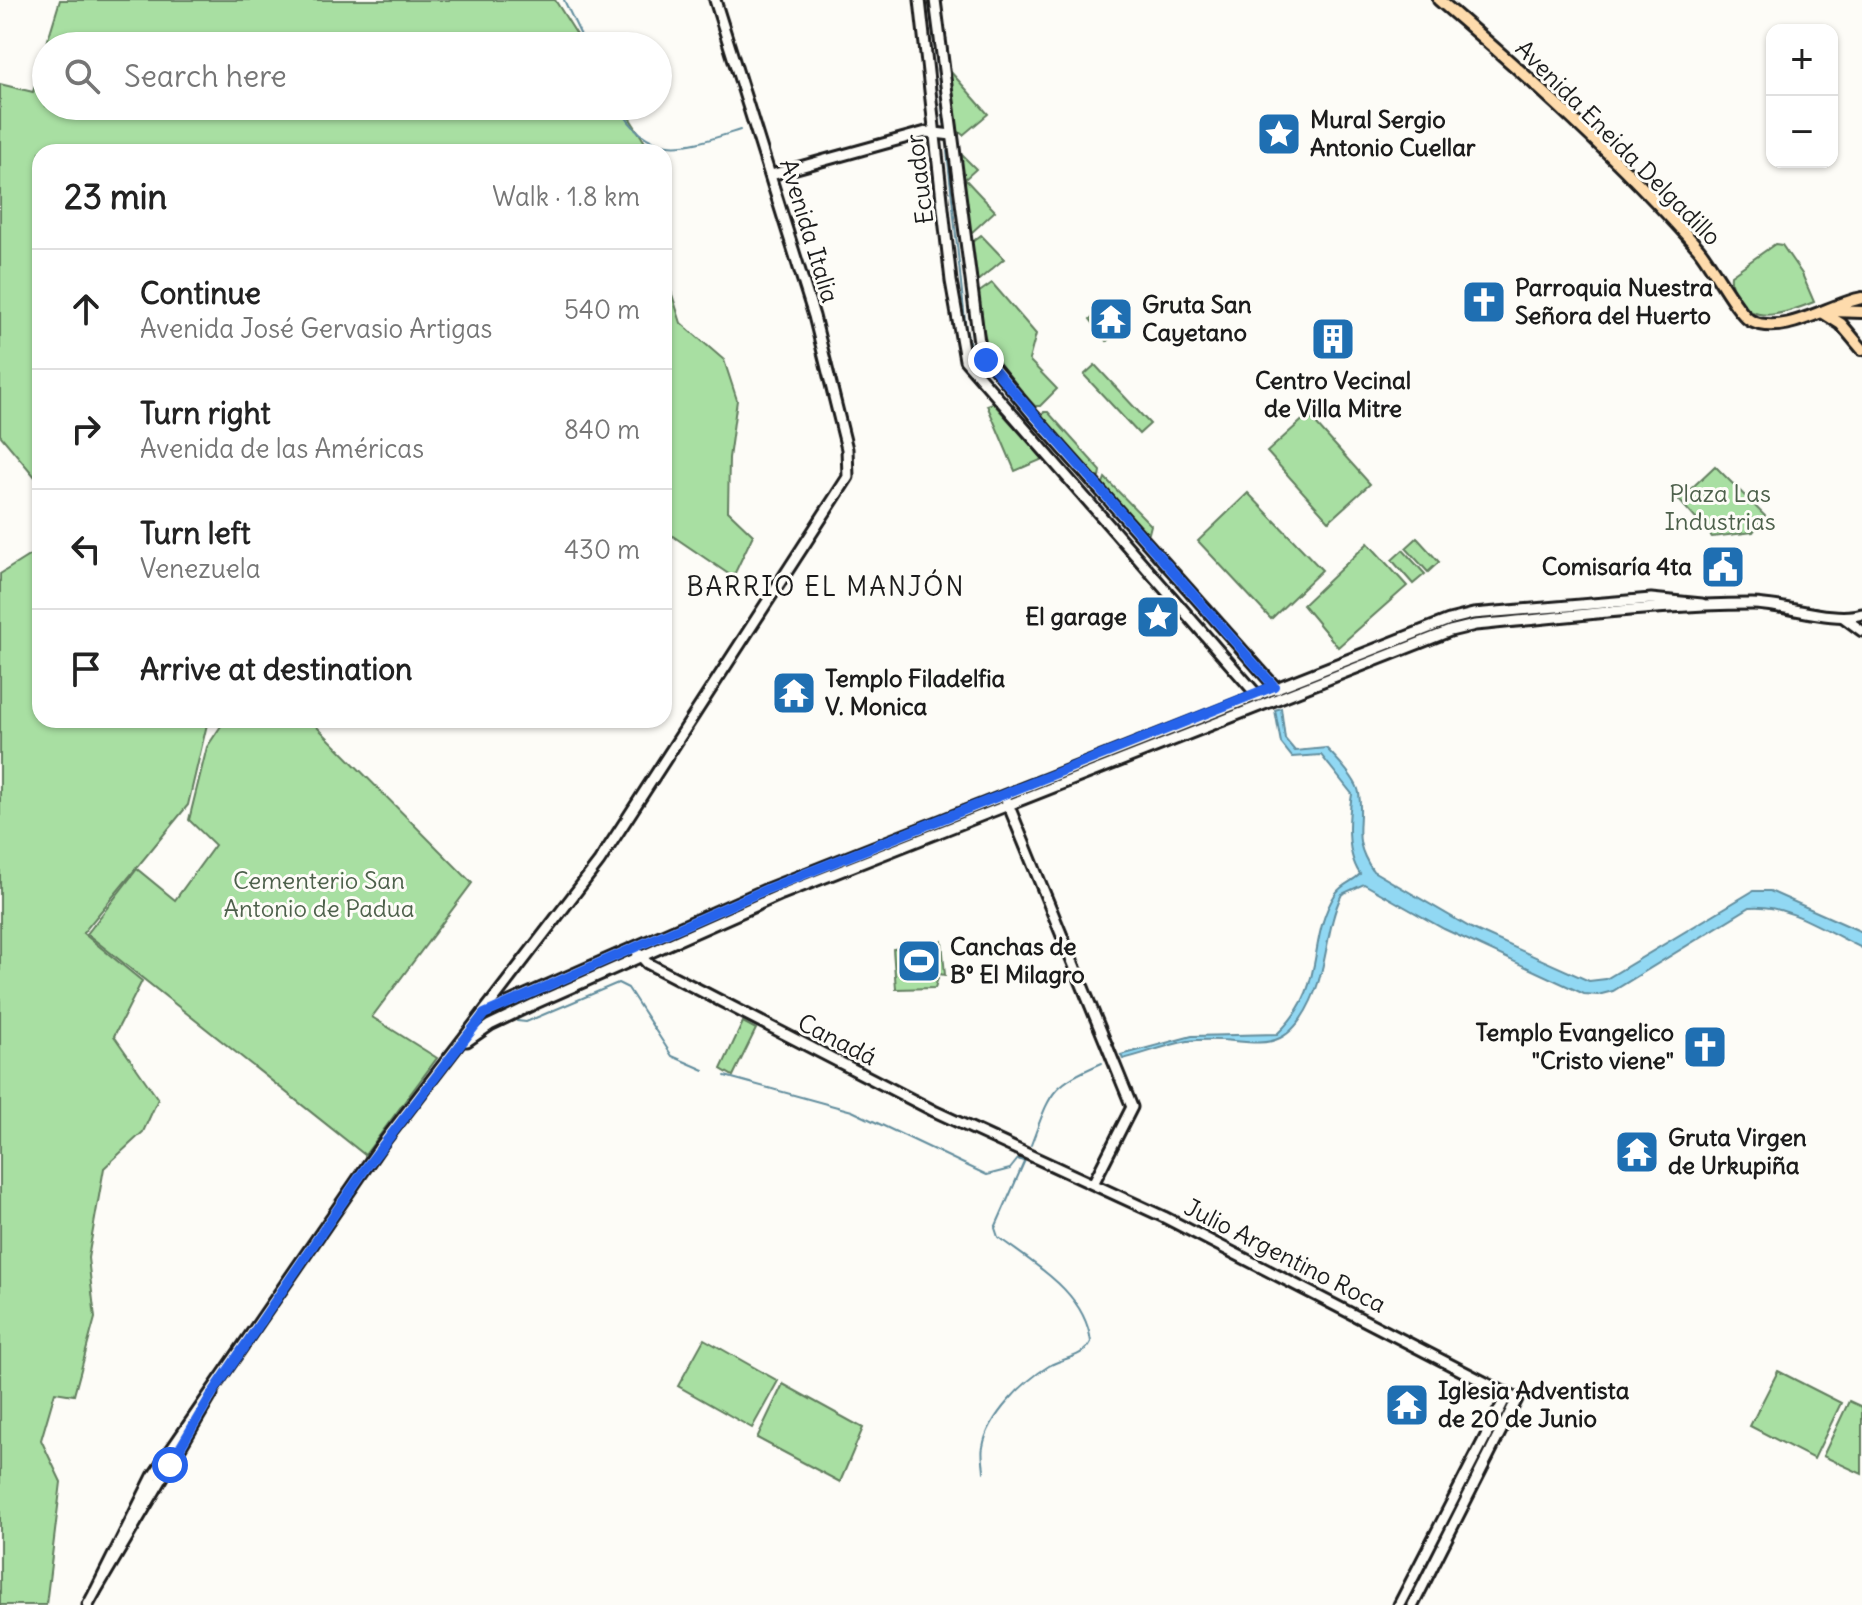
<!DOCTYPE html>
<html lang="en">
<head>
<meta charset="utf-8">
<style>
  body { margin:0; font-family:Delius,sans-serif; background:#f6f6f6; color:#222 }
  .controls { position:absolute; right:24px; top:24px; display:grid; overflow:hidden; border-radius:16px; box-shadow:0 2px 6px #0004 }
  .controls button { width:72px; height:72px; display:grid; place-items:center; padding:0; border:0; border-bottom:2px solid #e0e0e0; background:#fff; color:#222; font:40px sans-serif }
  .stop { position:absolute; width:24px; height:24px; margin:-18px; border:6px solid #2563eb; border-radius:50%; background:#fff }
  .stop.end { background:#2563eb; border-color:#fff; box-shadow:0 2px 8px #0008 }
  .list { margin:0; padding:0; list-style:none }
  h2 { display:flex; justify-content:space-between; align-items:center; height:104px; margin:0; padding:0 32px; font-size:34px }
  h2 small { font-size:26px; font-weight:400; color:#767676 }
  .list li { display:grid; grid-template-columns:52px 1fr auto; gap:24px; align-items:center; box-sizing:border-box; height:120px; padding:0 32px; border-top:2px solid #e0e0e0 }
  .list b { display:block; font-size:30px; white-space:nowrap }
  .list p { margin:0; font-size:26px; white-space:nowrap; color:#767676 }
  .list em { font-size:26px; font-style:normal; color:#767676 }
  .icon { flex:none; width:44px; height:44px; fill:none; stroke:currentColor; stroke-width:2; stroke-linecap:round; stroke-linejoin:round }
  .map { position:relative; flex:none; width:1862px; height:1605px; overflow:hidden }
  .search { position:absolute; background:#fff; box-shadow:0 2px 6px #0004; left:32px; top:32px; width:640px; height:88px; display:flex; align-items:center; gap:20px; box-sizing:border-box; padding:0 28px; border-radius:44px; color:#767676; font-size:30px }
  .panel { position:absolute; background:#fff; box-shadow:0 2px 6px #0004; left:32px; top:144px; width:640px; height:584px; border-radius:24px }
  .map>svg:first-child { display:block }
</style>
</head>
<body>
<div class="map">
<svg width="1862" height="1605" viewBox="0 0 1862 1605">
  <rect width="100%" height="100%" fill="#fdfcf7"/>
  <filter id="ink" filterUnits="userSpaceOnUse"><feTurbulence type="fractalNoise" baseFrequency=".0125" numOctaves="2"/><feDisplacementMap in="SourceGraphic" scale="16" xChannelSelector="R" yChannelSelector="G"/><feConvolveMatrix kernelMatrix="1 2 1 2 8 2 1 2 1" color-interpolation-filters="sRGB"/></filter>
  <g filter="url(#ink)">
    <!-- green -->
    <g fill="#a8dfa2" stroke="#627e5f" stroke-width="2">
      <path d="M60 0H555L584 46H46Z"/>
      <path d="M46 48V106H622L651 152H40V483L0 435V84L33 92Z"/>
      <path d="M950 71 988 114 963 135 958 131Z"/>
      <path d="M959 152 976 169 965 179 995 211 970 234Z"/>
      <path d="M981 235 1004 259 975 283 971 243Z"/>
      <path d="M1775 244 1782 245 1802 274 1814 302C1789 312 1754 326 1738 299 1733 291 1730 285 1731 275Z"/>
      <path d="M664 269 681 323 724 360 737 400 729 458 728 511 753 535 733 577 664 530Z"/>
      <path d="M992 283 1036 334 1029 360 1057 389 1040 406H1035C992 360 984 358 978 293Z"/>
      <path d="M1103 307 1121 328 1107 341 1090 319Z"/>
      <path d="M1095 365 1150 424 1139 434 1084 375Z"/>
      <path d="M993 403 1043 459 1015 471 987 405Z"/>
      <path d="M1044 412H1048L1101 471 1100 477 1095 476 1042 416Z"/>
      <path d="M1308 415 1370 484 1329 521 1267 452Z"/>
      <path d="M1715 466 1765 516 1753 532 1712 537 1679 500Z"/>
      <path d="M1105 478 1151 525 1149 533 1141 530 1102 486Z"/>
      <path d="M1248 493 1322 570 1271 619 1198 541Z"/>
      <path d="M1417 538 1439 562 1428 572 1406 548Z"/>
      <path d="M1368 543 1407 586 1338 647 1303 605Z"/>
      <path d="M1403 550 1425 574 1413 584 1392 560Z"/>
      <path d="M35 552 40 556V720H208L188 805 83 933 142 981 114 1036 158 1099 143 1132 104 1168 88 1258 95 1318 74 1395 55 1392 41 1440 61 1482 46 1605H0V574Z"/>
      <path d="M225 720H310L472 883 372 1017 437 1058 365 1155 87 934 137 869 175 900 215 845 189 820 207 747Z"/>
      <path d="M942 941 945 975 939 974 935 988 896 989 893 949Z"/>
      <path d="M743 1022 756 1029 733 1076 721 1069Z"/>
      <path d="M704 1339 778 1381 752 1428 678 1386Z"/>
      <path d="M1778 1371 1841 1403 1814 1459 1750 1426Z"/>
      <path d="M783 1384 863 1428 840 1482 757 1438Z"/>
      <path d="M1849 1401 1862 1407V1474L1823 1456Z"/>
    </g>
    <!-- water -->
    <path fill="#91d8f3" stroke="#628d9d" stroke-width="2" d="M1281 708 1285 739 1295 751 1326 748C1335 757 1357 780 1359 793 1364 826 1350 837 1373 871L1471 928 1589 981 1606 979 1753 891H1770L1862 932V948C1829 933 1787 903 1750 907L1613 991 1598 995 1584 994 1444 929 1364 884 1342 894C1327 925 1328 958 1316 989 1284 1071 1249 1032 1188 1041 1166 1045 1144 1054 1123 1059L1121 1055 1192 1036 1277 1034C1329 985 1305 941 1336 893 1342 884 1354 881 1360 874 1346 853 1348 819 1352 794L1321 755 1292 757 1281 743 1275 710Z"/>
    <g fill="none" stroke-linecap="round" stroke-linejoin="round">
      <!-- stream -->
      <g stroke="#628d9d" stroke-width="2">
        <path d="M564 0 586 46"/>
        <path d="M929 0 944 123"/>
        <path d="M619 106C649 163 689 146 740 130"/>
        <path d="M947 151 966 330 972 352 1121 522"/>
        <path d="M1126 528 1183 591"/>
        <path d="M1186 595 1263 680"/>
        <path d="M517 1021 526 1022 618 983 628 988 672 1056 704 1070"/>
        <path d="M725 1076 852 1111 987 1175 1010 1169 1018 1159 1023 1161"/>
        <path d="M1031 1145C1051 1092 1049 1086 1102 1063"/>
        <path d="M984 1472C984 1464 981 1455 983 1447 988 1416 1024 1381 1049 1366 1063 1358 1084 1357 1091 1342 1085 1292 1035 1265 998 1237L995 1228 1025 1160"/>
      </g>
      <!-- secondary casing -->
      <g stroke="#1c1c1c" stroke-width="15">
        <g id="secondary">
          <path d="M920 0 951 281 965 360 1258 696"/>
          <path d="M935 0 980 350 1033 415 1277 689"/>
          <path d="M771 175 926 132 952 135"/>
          <path d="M1843 617 1862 631"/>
          <path d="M1006 799 1132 1107 1094 1182"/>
          <path d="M637 952 647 963 934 1111 1164 1217 1517 1399 1413 1605"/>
          <path d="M487 1012 767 889 1449 620 1473 614 1651 599 1702 604"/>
          <path d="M467 1041 490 1025 536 1003 782 894 1450 631 1475 625C1567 617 1660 604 1752 604 1785 604 1832 623 1862 614"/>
          <path d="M212 1394 95 1592 153 1476 380 1147 599 862 848 477 847 449 814 316 715 0"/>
          <path d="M88 1605 95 1592"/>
          <path d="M1399 1605 1508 1393"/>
        </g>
      </g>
      <!-- primary casing -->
      <g stroke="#1c1c1c" stroke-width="16">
        <g id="primary">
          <path d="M1439 0C1529 77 1620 159 1698 248 1711 263 1738 315 1751 321 1785 337 1829 304 1862 298"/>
          <path d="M1832 311 1862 312"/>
          <path d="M1822 312 1841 324 1862 349"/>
        </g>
      </g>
      <!-- secondary -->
      <use href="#secondary" stroke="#fdfcf7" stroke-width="9"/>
      <!-- primary -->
      <use href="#primary" stroke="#fedbac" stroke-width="10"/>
    </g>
  </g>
  <g fill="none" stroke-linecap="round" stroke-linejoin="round" filter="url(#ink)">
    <!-- route -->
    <path stroke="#2563eb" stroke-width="10" d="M170 1465 212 1394 365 1169 484 1014 767 889 1274 686 986 360"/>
  </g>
  <!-- icons -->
  <defs>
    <g id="sight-square" transform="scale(2.3)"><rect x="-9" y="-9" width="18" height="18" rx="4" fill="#1f6fb2" stroke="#fdfcf7"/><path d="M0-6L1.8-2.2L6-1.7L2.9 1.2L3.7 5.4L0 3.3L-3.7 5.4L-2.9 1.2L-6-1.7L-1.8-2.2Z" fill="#fff"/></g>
    <g id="church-square" transform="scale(2.3)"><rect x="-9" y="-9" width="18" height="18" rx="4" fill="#1f6fb2" stroke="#fdfcf7"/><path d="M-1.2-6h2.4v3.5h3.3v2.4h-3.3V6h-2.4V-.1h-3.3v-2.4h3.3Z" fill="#fff"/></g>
    <g id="temple-square" transform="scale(2.3)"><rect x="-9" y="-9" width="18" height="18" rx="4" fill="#1f6fb2" stroke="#fdfcf7"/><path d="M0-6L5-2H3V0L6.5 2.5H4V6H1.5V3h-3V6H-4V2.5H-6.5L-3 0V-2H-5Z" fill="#fff"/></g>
    <g id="building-square" transform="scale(2.3)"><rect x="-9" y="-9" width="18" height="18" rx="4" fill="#1f6fb2" stroke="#fdfcf7"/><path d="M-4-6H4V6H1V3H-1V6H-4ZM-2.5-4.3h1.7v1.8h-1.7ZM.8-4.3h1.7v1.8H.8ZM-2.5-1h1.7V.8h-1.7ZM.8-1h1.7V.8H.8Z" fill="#fff"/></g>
    <g id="civic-square" transform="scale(2.3)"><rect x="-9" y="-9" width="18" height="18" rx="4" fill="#1f6fb2" stroke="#fdfcf7"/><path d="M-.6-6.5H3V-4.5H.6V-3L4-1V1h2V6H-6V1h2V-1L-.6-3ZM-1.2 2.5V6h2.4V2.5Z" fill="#fff"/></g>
    <g id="stadium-square" transform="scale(2.3)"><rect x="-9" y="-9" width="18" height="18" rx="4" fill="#1f6fb2" stroke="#fdfcf7"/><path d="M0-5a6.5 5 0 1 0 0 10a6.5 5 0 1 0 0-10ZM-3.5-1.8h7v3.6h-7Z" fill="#fff"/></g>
  </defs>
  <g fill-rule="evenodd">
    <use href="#sight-square" x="1279" y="134"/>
    <use href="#church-square" x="1484" y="302"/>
    <use href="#temple-square" x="1111" y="319"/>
    <use href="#building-square" x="1333" y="339"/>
    <use href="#civic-square" x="1723" y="567"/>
    <use href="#sight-square" x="1158" y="617"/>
    <use href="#temple-square" x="794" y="693"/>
    <use href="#stadium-square" x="919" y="961"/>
    <use href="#church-square" x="1705" y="1047"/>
    <use href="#temple-square" x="1637" y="1152"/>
    <use href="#temple-square" x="1407" y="1405"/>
  </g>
  <g text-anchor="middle" stroke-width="6" stroke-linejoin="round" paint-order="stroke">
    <!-- poi labels -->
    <g font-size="24" font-weight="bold" fill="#1c1c1c" stroke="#fdfcf7" text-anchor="start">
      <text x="1310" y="128">Mural Sergio<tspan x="1310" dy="28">Antonio Cuellar</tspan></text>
      <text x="1515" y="296">Parroquia Nuestra<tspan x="1515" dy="28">Señora del Huerto</tspan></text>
      <text x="1142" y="313">Gruta San<tspan x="1142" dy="28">Cayetano</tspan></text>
      <text x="1333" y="389" text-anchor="middle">Centro Vecinal<tspan x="1333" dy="28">de Villa Mitre</tspan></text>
      <text x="1692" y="575" text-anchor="end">Comisaría 4ta</text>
      <text x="1127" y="625" text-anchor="end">El garage</text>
      <text x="825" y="687">Templo Filadelfia<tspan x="825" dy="28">V. Monica</tspan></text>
      <text x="950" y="955">Canchas de<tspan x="950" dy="28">B° El Milagro</tspan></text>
      <text x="1674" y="1041" text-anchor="end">Templo Evangelico<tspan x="1674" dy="28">"Cristo viene"</tspan></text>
      <text x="1668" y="1146">Gruta Virgen<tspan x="1668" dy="28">de Urkupiña</tspan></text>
      <text x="1438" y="1399">Iglesia Adventista<tspan x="1438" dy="28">de 20 de Junio</tspan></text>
    </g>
    <!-- street labels -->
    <g font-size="24" fill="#1c1c1c" stroke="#fdfcf7">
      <text transform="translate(1618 143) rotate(45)" y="8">Avenida Eneida Delgadillo</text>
      <text transform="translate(920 179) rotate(-97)" y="8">Ecuador</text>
      <text transform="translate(809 231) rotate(73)" y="8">Avenida Italia</text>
      <text transform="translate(837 1040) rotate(27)" y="8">Canadá</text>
      <text transform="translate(1285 1256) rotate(27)" y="8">Julio Argentino Roca</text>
    </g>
    <!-- park labels -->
    <g font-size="24" fill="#4d604b" stroke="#fdfcf7">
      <text x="1720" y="502">Plaza Las<tspan x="1720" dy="28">Industrias</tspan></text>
      <text x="319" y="889">Cementerio San<tspan x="319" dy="28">Antonio de Padua</tspan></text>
    </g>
    <!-- neighbourhood labels -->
    <g font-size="26" letter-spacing="2" fill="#1c1c1c" stroke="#fdfcf7">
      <text x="826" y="596">BARRIO EL MANJÓN</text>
    </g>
  </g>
</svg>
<div class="controls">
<button>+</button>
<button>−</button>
</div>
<div class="stop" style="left:170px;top:1465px"></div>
<div class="stop end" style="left:986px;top:360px"></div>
<div class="search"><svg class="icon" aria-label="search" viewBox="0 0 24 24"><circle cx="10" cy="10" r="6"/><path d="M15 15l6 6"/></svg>Search here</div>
<section class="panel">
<h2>23 min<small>Walk · 1.8 km</small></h2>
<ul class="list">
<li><svg class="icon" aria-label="ahead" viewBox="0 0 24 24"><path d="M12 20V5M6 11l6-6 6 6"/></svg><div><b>Continue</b><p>Avenida José Gervasio Artigas</p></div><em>540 m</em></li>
<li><svg class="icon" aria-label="right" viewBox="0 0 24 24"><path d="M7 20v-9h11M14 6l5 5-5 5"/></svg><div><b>Turn right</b><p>Avenida de las Américas</p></div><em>840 m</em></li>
<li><svg class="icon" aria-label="left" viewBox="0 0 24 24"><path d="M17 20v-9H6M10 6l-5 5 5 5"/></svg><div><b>Turn left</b><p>Venezuela</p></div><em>430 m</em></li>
<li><svg class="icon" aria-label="arrive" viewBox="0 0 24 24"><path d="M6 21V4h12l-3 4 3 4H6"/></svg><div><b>Arrive at destination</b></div></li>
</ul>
</section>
</div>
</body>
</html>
